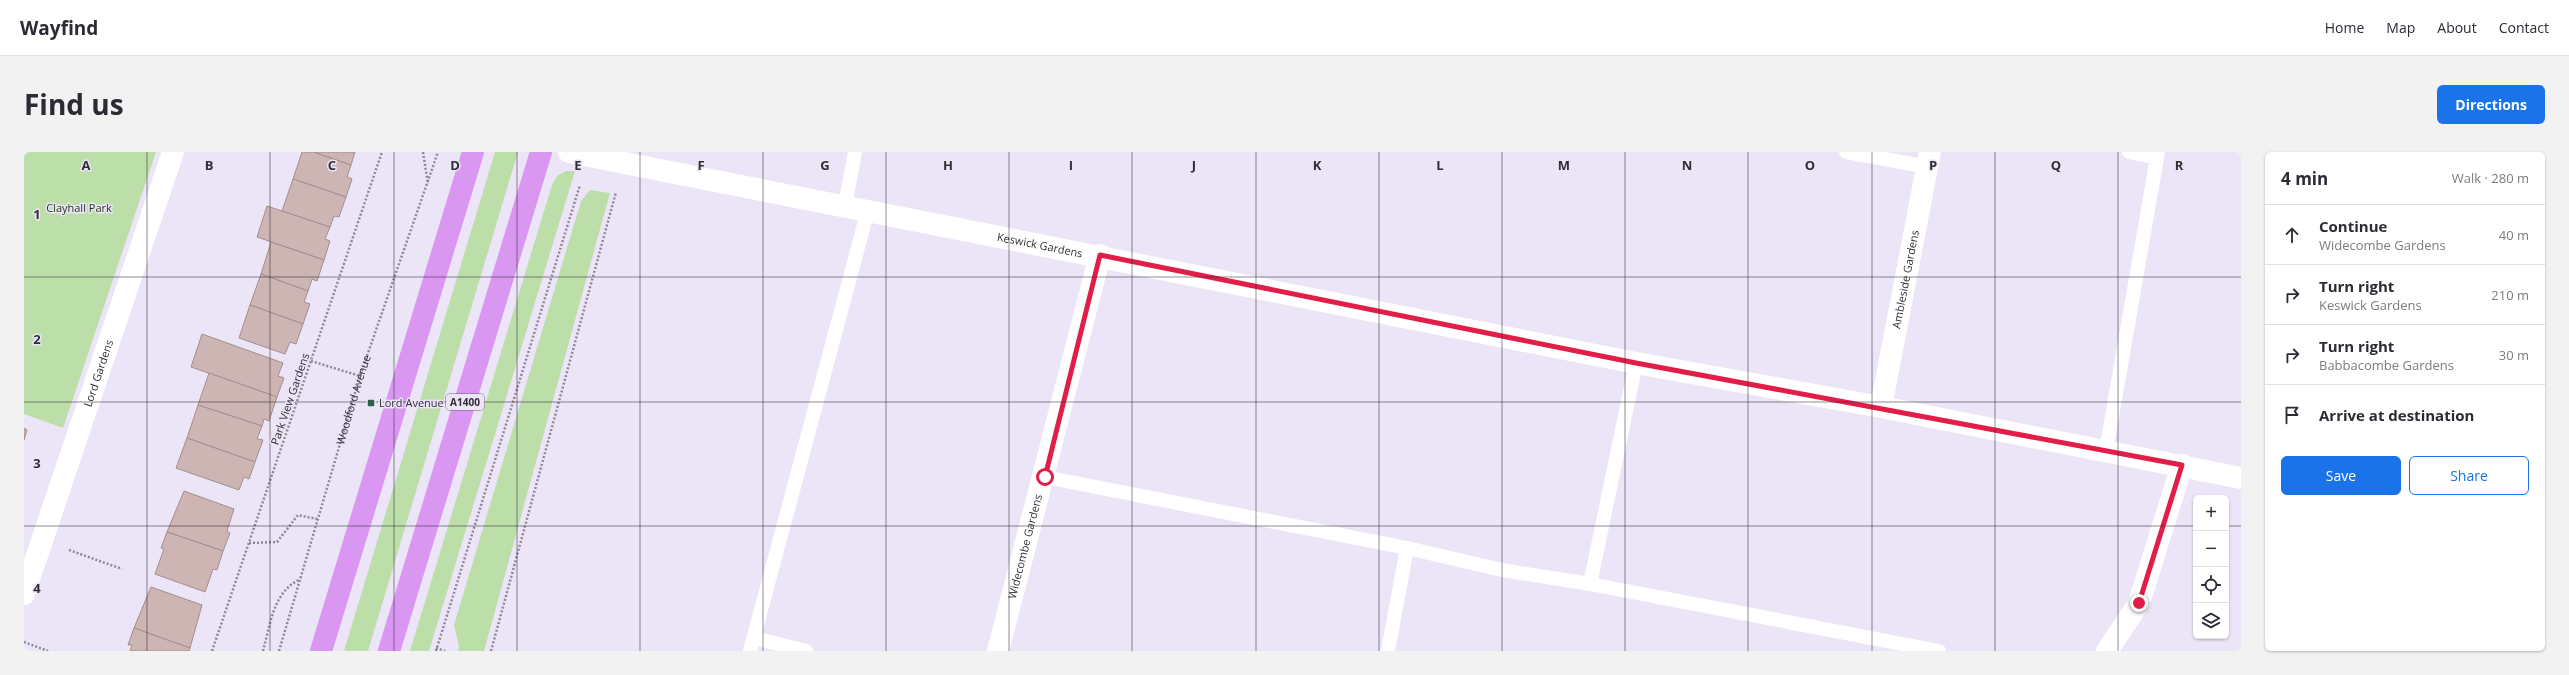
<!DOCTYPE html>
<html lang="en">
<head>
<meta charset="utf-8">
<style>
  body { margin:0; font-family:"Open Sans",sans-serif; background:#f2f2f3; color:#2b2b33 }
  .controls { position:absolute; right:12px; bottom:12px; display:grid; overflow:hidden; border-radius:6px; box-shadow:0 1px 3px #0004 }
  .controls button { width:36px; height:36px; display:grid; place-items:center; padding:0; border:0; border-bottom:1px solid #e1e1e2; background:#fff; color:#2b2b33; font:20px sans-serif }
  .stop { position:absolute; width:12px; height:12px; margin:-9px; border:3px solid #e11d48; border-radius:50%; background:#fff }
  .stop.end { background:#e11d48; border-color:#fff; box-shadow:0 1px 4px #0008 }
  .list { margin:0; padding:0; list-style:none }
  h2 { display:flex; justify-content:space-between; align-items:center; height:52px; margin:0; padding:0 16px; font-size:17px }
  h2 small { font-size:13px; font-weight:400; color:#7c7c81 }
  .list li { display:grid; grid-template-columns:26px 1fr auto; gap:12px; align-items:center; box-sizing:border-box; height:60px; padding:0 16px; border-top:1px solid #e1e1e2 }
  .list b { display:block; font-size:15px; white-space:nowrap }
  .list p { margin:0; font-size:13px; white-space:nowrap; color:#7c7c81 }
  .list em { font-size:13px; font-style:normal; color:#7c7c81 }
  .actions { display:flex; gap:8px; padding:12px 16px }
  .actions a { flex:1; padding:9px 0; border:1px solid #1a73e8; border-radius:6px; text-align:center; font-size:14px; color:#1a73e8 }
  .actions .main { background:#1a73e8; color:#fff }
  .icon { flex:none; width:22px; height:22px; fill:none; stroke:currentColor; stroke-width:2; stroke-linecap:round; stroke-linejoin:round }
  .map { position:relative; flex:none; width:2217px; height:499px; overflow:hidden; border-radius:6px }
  header { display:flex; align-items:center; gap:24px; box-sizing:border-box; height:56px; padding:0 20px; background:#fff; border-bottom:1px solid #e1e1e2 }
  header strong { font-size:19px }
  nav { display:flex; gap:22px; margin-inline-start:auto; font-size:14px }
  .intro { display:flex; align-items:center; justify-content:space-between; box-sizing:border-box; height:96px; padding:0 24px }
  h1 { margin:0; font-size:28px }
  .button { padding:10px 18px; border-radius:6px; background:#1a73e8; color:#fff; font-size:14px; font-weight:700 }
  main { display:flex; gap:24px; padding:0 24px }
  aside { flex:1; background:#fff; border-radius:6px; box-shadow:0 1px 3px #0004 }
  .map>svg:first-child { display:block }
</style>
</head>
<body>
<header>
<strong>Wayfind</strong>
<nav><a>Home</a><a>Map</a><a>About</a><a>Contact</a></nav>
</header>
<div class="intro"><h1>Find us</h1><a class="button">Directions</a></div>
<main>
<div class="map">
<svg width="2217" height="499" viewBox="0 0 2217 499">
  <rect width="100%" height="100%" fill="#ece4f7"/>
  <!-- green -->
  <g fill="#bcdea9">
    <path d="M0 0H132L39 276 0 262Z"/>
    <path d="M471 0H494L344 499H320Z"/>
    <path d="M542 19H551L405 499H386L528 33 533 24Z"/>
    <path d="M566 38 586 41 460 499H434L435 494 430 473 557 49Z"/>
  </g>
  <!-- building -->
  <g fill="#ccb5b3" stroke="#a48e8d">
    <path d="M278 0H290L327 13 323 25 328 27 322 45 269 27Z"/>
    <path d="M290 0H331L327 13Z"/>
    <path d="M269 27 322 45 315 65 310 64 306 75 258 59Z"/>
    <path d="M243 54 306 75 301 87 306 89 300 108 233 85Z"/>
    <path d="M247 90 300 108 293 129 288 127 284 139 237 122Z"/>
    <path d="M237 122 284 139 280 150 286 152 279 172 226 153Z"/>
    <path d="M226 153 279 172 272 192 266 190 261 202 215 186Z"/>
    <path d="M178 182 259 211 254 224 260 226 253 245 167 215Z"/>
    <path d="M185 221 253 245 245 269 240 267 238 274 174 253Z"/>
    <path d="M174 253 238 274 233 287 239 288 231 310 163 286Z"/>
    <path d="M0 276 3 278 0 288Z"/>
    <path d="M163 286 231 310 225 327 220 325 215 338 152 316Z"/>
    <path d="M160 339 210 357 203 379 206 381 199 399 143 380Z"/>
    <path d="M143 380 199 399 193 418 189 417 181 440 131 422 140 397 137 396Z"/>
    <path d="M127 435 178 453 166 496 110 476Z"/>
    <path d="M110 476 166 496 165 499H106L108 493H104Z"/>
  </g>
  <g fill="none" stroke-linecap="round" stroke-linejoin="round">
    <!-- path -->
    <g stroke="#8d8895" stroke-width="2.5" stroke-dasharray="2 2" stroke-linecap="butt">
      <path d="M399 0 404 32"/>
      <path d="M287 209 336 224"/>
      <path d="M225 391 253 390 274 363 293 367"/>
      <path d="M45 398 98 417"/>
      <path d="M0 490 24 499"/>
      <path d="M412 496 421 499"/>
      <path d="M188 499 358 0"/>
      <path d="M239 499C246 474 249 440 275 428"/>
      <path id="s1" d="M255 499 336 224 414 0"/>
      <path d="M412 499 556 33"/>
      <path d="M467 499 592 40"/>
    </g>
    <!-- service -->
    <g stroke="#fff" stroke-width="14">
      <path d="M1822 0 1904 15"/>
      <path d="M2105 0 2133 6"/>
      <path d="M821 54 831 0"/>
      <path d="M2082 299 2134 0"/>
      <path d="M1021 325 1383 396 1478 418 1566 432 1915 499"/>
      <path d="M1566 432 1612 211"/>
      <path d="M730 486 782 499"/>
      <path d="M726 499 844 58"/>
      <path d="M1364 499 1383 396"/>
    </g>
    <!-- minor -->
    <g stroke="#fff" stroke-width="22">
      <path id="s2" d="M545 0 1612 211 1857 255 2217 326"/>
      <path id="s3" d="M1857 255 1906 0"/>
      <path id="s4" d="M0 442 149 0"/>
      <path id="s5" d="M974 499 1076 103"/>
      <path d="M2083 499 2115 451 2158 313"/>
    </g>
    <!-- trunk -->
    <g stroke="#da97f2" stroke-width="22">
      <path d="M297 499 449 0"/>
      <path d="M365 499 517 0"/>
    </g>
  </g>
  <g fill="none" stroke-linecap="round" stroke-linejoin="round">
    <!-- route -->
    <path stroke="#e11d48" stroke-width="5" d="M1021 325 1076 103 1612 211 2158 313 2115 451"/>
  </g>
  <!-- grid -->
  <path fill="none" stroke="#302d34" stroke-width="1" stroke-opacity="0.55" d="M123 0V499M246 0V499M370 0V499M493 0V499M616 0V499M739 0V499M862 0V499M985 0V499M1108 0V499M1232 0V499M1355 0V499M1478 0V499M1601 0V499M1724 0V499M1848 0V499M1971 0V499M2094 0V499M0 125H2217M0 250H2217M0 374H2172M2202 374H2217"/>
  <!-- markers -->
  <rect fill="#2c6249" stroke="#ece4f7" stroke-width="1.5" x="343" y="247" width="8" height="8" rx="2"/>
  <g text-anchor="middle" stroke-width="3" stroke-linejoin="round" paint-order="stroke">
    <!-- shield labels -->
    <rect fill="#ece4f7" stroke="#68646e" stroke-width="1" x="422" y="242" width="38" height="16" rx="3"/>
    <g font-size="10" font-weight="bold" fill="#302d34">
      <text x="441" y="254">A1400</text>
    </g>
    <!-- park labels -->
    <g font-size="11" fill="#1e3211" stroke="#ece4f7">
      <text x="55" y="60">Clayhall Park</text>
    </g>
    <!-- street labels -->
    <g font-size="11" fill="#302d34" stroke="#ece4f7">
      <text dy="4" stroke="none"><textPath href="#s2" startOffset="480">Keswick Gardens</textPath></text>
      <text dy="4" stroke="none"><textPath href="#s3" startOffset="130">Ambleside Gardens</textPath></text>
      <text dy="4" stroke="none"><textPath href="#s4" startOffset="233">Lord Gardens</textPath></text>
      <text transform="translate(266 247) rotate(-71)" y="4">Park View Gardens</text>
      <text dy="4" stroke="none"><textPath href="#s1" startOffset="262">Woodford Avenue</textPath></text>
      <text dy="4" stroke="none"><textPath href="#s5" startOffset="108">Widecombe Gardens</textPath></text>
    </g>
    <!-- poi labels -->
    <g font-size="11" fill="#302d34" stroke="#ece4f7" text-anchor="start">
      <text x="355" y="255">Lord Avenue</text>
    </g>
  </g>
  <g font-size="13" text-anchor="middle" font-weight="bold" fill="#302d34" stroke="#ece4f7" stroke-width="3" stroke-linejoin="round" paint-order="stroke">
    <text x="62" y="18">A</text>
    <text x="185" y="18">B</text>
    <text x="308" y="18">C</text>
    <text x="431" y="18">D</text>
    <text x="554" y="18">E</text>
    <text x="677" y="18">F</text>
    <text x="801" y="18">G</text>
    <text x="924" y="18">H</text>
    <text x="1047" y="18">I</text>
    <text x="1170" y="18">J</text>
    <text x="1293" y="18">K</text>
    <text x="1416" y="18">L</text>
    <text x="1540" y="18">M</text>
    <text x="1663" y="18">N</text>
    <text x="1786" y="18">O</text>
    <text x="1909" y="18">P</text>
    <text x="2032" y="18">Q</text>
    <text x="2155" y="18">R</text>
    <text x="13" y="67">1</text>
    <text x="13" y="192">2</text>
    <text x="13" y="316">3</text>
    <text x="13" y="441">4</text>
  </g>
</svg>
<div class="controls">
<button>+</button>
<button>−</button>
<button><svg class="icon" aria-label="locate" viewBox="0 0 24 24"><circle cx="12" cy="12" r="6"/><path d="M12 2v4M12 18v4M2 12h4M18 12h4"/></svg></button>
<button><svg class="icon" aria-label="layers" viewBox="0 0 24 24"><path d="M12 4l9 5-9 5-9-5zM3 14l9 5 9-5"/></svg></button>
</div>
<div class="stop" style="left:1021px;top:325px"></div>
<div class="stop end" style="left:2115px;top:451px"></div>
</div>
<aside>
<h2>4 min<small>Walk · 280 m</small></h2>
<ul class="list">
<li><svg class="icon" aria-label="ahead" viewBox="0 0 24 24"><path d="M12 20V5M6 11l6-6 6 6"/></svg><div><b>Continue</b><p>Widecombe Gardens</p></div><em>40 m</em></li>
<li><svg class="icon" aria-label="right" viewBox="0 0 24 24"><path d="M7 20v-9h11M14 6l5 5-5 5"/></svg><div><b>Turn right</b><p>Keswick Gardens</p></div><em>210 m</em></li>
<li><svg class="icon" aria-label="right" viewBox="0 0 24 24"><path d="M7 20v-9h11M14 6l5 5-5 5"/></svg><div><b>Turn right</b><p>Babbacombe Gardens</p></div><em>30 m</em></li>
<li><svg class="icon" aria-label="arrive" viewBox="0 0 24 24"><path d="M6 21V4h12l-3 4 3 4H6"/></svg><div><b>Arrive at destination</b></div></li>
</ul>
<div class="actions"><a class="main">Save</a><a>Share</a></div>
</aside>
</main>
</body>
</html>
